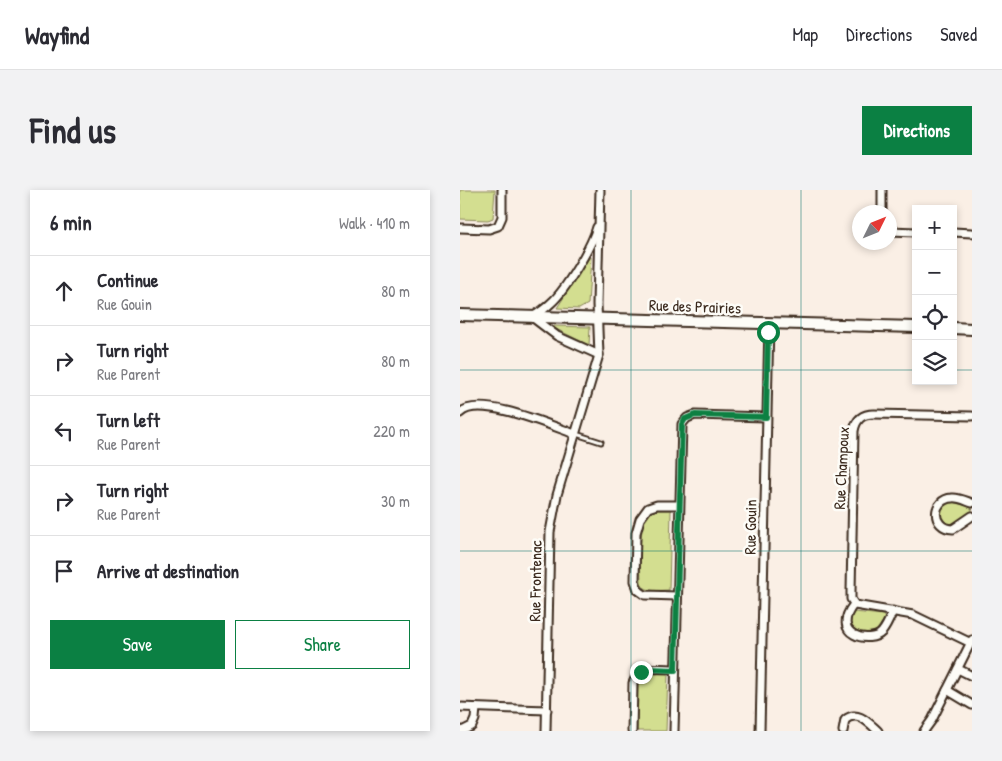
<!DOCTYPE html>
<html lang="en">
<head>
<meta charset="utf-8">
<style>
  body { margin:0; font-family:"Patrick Hand",sans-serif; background:#f2f2f3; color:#2b2b33 }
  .controls { position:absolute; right:15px; top:15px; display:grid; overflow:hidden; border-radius:0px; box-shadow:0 2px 8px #0003 }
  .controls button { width:45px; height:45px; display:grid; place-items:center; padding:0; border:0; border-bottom:1px solid #e1e1e2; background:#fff; color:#2b2b33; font:25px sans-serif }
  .compass { position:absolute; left:392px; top:15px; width:45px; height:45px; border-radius:50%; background:#fff; box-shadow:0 2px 8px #0003; rotate:47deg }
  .stop { position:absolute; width:15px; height:15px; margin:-11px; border:4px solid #0b8043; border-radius:50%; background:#fff }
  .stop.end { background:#0b8043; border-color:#fff; box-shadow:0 1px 5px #0008 }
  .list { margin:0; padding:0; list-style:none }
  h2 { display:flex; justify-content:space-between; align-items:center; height:65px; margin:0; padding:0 20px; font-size:21px }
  h2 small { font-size:16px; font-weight:400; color:#7c7c81 }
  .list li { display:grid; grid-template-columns:32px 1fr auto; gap:15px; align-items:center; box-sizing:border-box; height:70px; padding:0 20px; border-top:1px solid #e1e1e2 }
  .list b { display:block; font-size:19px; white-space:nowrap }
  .list p { margin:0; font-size:16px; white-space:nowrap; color:#7c7c81 }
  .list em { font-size:16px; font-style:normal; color:#7c7c81 }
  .actions { display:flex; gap:10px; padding:15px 20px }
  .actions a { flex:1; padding:11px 0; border:1px solid #0b8043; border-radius:0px; text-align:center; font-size:18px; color:#0b8043 }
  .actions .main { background:#0b8043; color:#fff }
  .icon { flex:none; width:28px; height:28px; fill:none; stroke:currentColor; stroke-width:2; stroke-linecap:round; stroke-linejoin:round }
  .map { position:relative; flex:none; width:512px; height:541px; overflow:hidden; border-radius:0px }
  header { display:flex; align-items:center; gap:30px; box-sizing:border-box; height:70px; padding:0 25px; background:#fff; border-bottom:1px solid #e1e1e2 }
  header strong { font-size:24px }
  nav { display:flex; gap:28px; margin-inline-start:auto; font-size:18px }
  .intro { display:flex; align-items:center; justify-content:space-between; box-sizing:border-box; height:120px; padding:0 30px }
  h1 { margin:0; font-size:35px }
  .button { padding:12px 22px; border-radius:0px; background:#0b8043; color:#fff; font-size:18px; font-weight:700 }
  main { display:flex; gap:30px; padding:0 30px }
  aside { flex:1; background:#fff; border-radius:0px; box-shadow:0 2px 8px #0003 }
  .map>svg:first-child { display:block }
</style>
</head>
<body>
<header>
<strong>Wayfind</strong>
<nav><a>Map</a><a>Directions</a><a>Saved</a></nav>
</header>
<div class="intro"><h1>Find us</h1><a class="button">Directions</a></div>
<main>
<aside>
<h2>6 min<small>Walk · 410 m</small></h2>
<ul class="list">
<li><svg class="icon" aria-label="ahead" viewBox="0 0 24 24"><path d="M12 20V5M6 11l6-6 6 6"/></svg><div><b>Continue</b><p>Rue Gouin</p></div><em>80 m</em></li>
<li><svg class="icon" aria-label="right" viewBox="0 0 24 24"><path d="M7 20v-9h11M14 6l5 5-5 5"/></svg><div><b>Turn right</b><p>Rue Parent</p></div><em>80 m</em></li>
<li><svg class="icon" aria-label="left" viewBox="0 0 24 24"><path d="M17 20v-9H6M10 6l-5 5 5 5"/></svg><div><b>Turn left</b><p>Rue Parent</p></div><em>220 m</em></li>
<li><svg class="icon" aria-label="right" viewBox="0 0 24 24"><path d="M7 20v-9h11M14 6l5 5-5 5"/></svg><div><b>Turn right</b><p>Rue Parent</p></div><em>30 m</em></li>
<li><svg class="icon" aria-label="arrive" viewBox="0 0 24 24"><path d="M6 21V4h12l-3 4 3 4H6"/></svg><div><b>Arrive at destination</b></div></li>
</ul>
<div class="actions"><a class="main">Save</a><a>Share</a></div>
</aside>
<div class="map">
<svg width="512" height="541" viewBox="0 0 512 541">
  <rect width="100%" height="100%" fill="#faefe5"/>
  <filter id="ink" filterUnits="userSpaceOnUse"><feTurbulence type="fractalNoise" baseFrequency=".02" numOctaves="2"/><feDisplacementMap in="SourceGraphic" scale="10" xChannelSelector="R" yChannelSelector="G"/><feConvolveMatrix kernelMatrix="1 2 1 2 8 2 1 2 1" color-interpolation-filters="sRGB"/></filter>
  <g filter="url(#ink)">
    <!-- green -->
    <g fill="#d3de90" stroke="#878457">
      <path d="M0 0H35L33 28 28 30 0 29Z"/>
      <path d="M131 67 128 114 119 119 97 118 129 68Z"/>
      <path d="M94 136 130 137 129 155 94 138Z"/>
      <path d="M491 312 512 317V321L496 333 487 334C477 327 480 317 491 312Z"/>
      <path d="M195 320H211L209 400C200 400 186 403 181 394 181 375 175 328 195 320Z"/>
      <path d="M394 422 423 425 425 428 416 441C403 445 386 441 391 424Z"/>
      <path d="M188 484H208L206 541H177L178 494 182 487Z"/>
    </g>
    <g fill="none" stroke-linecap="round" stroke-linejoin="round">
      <!-- service casing -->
      <g stroke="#3b2a1e" stroke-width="7">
        <path id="service" d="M116 244 141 252"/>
      </g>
      <!-- minor casing -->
      <g stroke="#3b2a1e" stroke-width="11">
        <g id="minor">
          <path d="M422 22V0"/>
          <path d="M137 37C132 56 105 101 91 113 86 118 79 123 72 127L97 146 139 165"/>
          <path d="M0 38 29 39 38 36 42 27V0"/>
          <path d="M430 41 456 42"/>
          <path d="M493 42 512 43"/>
          <path d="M0 223C19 204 92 236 115 244"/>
          <path d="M512 313C506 311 498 307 492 308 472 309 470 338 493 339L512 326"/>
          <path d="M217 406 185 405 178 400 175 391 176 343 180 329 188 318 197 315H219"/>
          <path d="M394 414C369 445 410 455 422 442 427 436 430 428 433 421"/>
          <path d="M511 453 453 425 395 415 391 409V402L394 241C396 229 402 224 414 224L512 226"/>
          <path d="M498 479 512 486"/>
          <path d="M487 500 512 515"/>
          <path d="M0 517 87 520"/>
          <path d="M2 541 12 536 15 529 16 518"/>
          <path d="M86 541 90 342 97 305 139 165 137 114 140 0"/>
          <path d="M172 541 173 493C179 474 200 479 215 479"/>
          <path d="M214 541 222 234 227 228 235 225 306 227"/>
          <path d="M300 541 309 133"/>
          <path d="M383 541 385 530C397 519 409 533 418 541"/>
          <path d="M464 541 472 530 512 450"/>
        </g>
      </g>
      <!-- secondary casing -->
      <g stroke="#3b2a1e" stroke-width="14">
        <g id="secondary">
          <path d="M0 125 456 137"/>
          <path d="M493 138 512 139"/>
        </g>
      </g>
      <!-- service -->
      <use href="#service" stroke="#fdfcf7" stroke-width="3"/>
      <!-- minor -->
      <use href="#minor" stroke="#fdfcf7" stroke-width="7"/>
      <!-- secondary -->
      <use href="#secondary" stroke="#fdfcf7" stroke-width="10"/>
    </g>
  </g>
  <g fill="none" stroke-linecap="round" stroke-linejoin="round" filter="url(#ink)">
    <!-- route -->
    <path stroke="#0b8043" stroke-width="6" d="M181 482 190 479 215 480 222 234 225 229 235 225 306 227 308 142"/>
  </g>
  <!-- grid -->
  <path fill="none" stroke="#0f766e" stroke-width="1" stroke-opacity="0.55" d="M171 0V541M341 0V541M0 180H456M493 180H512M0 361H512"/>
  <g text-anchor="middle" stroke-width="5" stroke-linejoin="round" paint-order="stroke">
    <!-- street labels -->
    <g font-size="16" fill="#3b2a1e" stroke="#fdfcf7">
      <text transform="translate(235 116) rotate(2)" y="6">Rue des Prairies</text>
      <text transform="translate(381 278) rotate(-87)" y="6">Rue Champoux</text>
      <text transform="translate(290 337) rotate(-89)" y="6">Rue Gouin</text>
      <text transform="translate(75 391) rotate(-89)" y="6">Rue Frontenac</text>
    </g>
  </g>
</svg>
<div class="controls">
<button>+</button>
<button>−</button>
<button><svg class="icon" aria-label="locate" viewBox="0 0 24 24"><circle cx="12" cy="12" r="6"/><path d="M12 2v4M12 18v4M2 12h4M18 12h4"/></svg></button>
<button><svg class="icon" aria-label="layers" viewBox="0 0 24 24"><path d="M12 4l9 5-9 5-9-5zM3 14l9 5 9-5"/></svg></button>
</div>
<svg class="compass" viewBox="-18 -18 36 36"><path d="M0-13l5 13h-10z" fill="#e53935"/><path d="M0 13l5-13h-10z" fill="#7c7c81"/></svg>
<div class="stop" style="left:308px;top:142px"></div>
<div class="stop end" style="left:181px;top:482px"></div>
</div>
</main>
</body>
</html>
